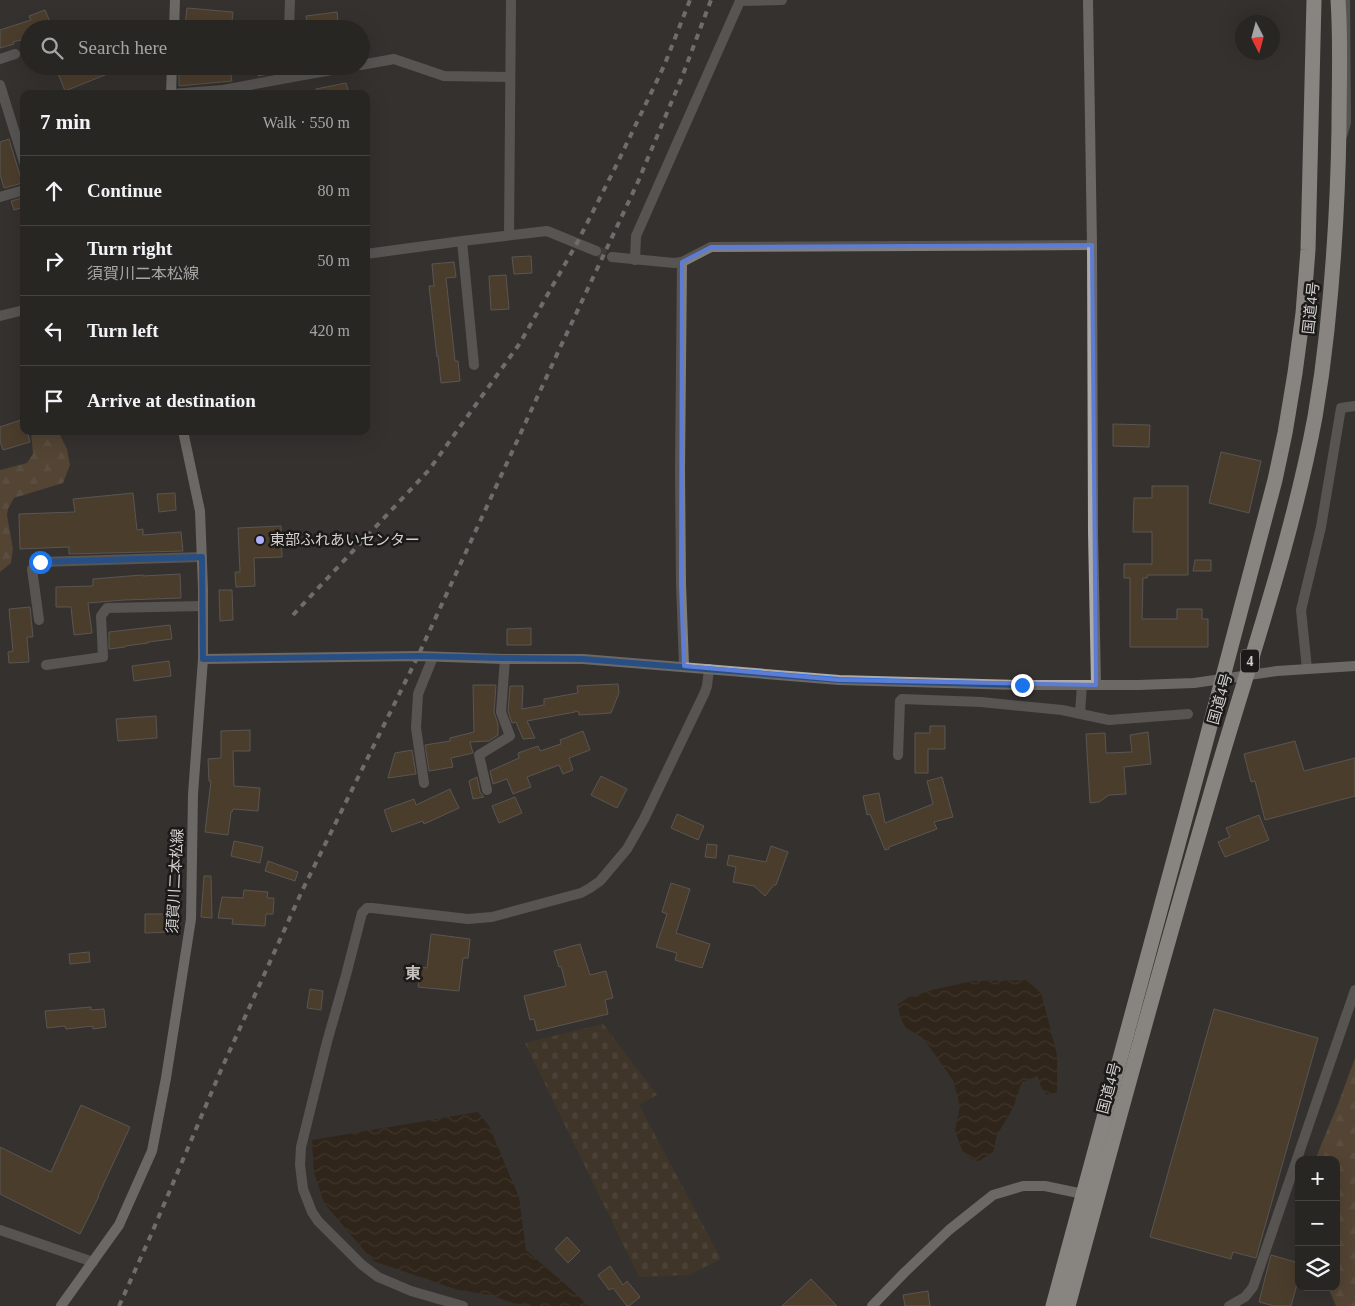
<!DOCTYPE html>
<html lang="en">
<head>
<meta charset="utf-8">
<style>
  body { margin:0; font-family:"Times New Roman","Noto Sans JP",serif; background:#302e2b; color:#f1f3f6 }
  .controls { position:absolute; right:15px; bottom:15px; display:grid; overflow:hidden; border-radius:10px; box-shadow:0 5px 20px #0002 }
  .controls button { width:45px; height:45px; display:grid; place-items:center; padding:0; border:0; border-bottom:1px solid #444341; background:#282623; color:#f1f3f6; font:25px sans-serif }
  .compass { position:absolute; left:1235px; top:15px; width:45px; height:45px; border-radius:50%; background:#282623; box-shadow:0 5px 20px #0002; rotate:174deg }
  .stop { position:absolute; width:15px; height:15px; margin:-11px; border:4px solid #1a73e8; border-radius:50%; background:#fff }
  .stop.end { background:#1a73e8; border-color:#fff; box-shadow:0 1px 5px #0008 }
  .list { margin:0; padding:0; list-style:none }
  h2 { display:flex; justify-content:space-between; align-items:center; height:65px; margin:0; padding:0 20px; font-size:21px }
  h2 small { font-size:16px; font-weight:400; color:#a5a5a6 }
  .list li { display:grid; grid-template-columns:32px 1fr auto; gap:15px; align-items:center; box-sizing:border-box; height:70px; padding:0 20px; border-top:1px solid #444341 }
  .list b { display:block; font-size:19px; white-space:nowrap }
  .list p { margin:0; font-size:16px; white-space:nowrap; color:#a5a5a6 }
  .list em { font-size:16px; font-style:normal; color:#a5a5a6 }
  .icon { flex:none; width:28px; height:28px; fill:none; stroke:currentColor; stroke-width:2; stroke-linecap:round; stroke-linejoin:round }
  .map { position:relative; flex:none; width:1355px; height:1306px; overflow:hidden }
  .search { position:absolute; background:#282623; box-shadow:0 5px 20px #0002; left:20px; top:20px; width:350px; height:55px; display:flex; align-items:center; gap:12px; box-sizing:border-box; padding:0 18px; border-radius:28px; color:#a5a5a6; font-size:19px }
  .panel { position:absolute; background:#282623; box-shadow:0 5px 20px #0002; left:20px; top:90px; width:350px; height:345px; border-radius:10px }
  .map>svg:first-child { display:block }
</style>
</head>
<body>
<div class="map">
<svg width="1355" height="1306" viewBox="0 0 1355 1306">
  <defs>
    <pattern id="forest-firs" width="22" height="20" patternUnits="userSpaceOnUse" patternTransform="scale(1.25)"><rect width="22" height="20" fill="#785c38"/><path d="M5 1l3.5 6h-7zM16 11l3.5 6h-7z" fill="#8a7254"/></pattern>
    <pattern id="cemetery-stones" width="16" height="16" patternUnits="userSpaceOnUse" patternTransform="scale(1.25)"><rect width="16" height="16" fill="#4f3b22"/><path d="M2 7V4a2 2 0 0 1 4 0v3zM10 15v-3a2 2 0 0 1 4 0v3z" fill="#675641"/></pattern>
    <pattern id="water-waves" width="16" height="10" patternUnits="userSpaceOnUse" patternTransform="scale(1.25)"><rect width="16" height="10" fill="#2b1800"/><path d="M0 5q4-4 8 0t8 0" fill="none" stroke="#493924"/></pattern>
  </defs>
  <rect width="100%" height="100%" fill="#35322f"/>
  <!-- forest -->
  <g fill="url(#forest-firs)">
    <path d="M31 431H58L67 449 70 465 63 483 14 498 8 509 7 515 13 549 11 563 0 572V470L27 463 33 454Z"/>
    <path d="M1355 1058V1306H1336L1328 1287H1336V1160H1315L1338 1104Z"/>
  </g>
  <!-- cemetery -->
  <path fill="url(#cemetery-stones)" d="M603 1024 657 1095 639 1105 721 1259 689 1275 639 1277 525 1043Z"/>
  <!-- water -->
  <g fill="url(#water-waves)">
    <path d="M1026 980 1041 993 1049 1023 1057 1055V1092L1047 1095 1041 1087 1038 1076 1022 1082 1012 1110 997 1135 993 1152 979 1161 971 1159 962 1150 955 1131 960 1106 953 1080 923 1038 906 1028 900 1017 898 1004 909 997 932 990 972 981Z"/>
    <path d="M478 1112 489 1126 519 1197 526 1250 573 1291 588 1306H533L513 1303 490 1295 458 1290 373 1261 324 1203 314 1172 312 1140Z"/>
  </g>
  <!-- building -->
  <g fill="#674c29" stroke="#84807c">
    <path d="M187 8 233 12 231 29 185 26Z"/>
    <path d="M45 10 53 29H29V38L13 42 14 44 0 48V30L31 20 29 16Z"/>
    <path d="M337 12 339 29H308L306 16Z"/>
    <path d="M69 66H125V67L65 91 57 71Z"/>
    <path d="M210 66H229L232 81 179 86V73H211Z"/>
    <path d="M256 66H280V72L258 76Z"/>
    <path d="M346 83 349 94H317L316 89Z"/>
    <path d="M9 139 22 182 19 184 4 188 0 174V142Z"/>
    <path d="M22 198 24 207 14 210 11 201Z"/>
    <path d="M531 256 532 273 514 274 512 257Z"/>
    <path d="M454 262 456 277 446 278 455 361H458L460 381 441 383 438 356 437 357 429 286H434L432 264Z"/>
    <path d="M506 275 509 309 491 310 489 276Z"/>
    <path d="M24 419V431H27L30 442 3 450 0 441V427Z"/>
    <path d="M1113 424 1150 425 1149 447 1113 446Z"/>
    <path d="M1221 452 1261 461 1249 513 1209 503Z"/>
    <path d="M1152 486H1188V575H1148L1147 578H1143L1142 619H1177V609H1202V619H1208V647H1130V578H1124V564H1152V532H1133L1134 498H1152Z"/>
    <path d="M133 493 137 530 143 529V535L181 532 183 551 69 554V547L20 549 19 514 75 512 73 499Z"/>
    <path d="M175 493 176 510 159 512 157 494Z"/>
    <path d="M281 526 282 557 254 558 255 586 236 587 235 572H240L238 528Z"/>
    <path d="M1195 560H1211V571H1193Z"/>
    <path d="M180 574 181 598 124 600 88 603 92 633 74 635 71 607H56V587L93 586V579L129 576 143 575V576Z"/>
    <path d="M219 590H232L233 620 220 621Z"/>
    <path d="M30 607 33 637H27L29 662 9 663 8 652 13 651 9 609Z"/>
    <path d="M170 625 172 639 148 642V643L125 646V647L109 649V632Z"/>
    <path d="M531 628V645H507V629Z"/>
    <path d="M169 661 171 676 134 681 132 666Z"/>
    <path d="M618 684 619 693 611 713 579 715V712L575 711V712L527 721 535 738 523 739 516 722 512 723 508 711 510 686H523L522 709 544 705V699L578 693 577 686Z"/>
    <path d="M473 685H496L494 712 498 724V735L489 741 470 742 473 753 451 758 453 767 429 771 425 745 450 741V738L474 732Z"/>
    <path d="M156 716 157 738 118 741 116 719Z"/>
    <path d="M930 726H945V749H928V773H915V733H930Z"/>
    <path d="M250 730V751H233L234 786 260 788 258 811 233 809 232 812H231L228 835 205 832 211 781H209L208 759 221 758V731Z"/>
    <path d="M583 731 590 750 569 758 573 770 563 774 559 765 527 777 531 787 513 794 507 779 493 784 490 771 519 758 518 753 538 746 540 751 561 744 560 740Z"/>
    <path d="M1148 732 1151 764 1124 767 1126 794 1109 795 1099 802 1090 803 1086 734 1105 733 1106 753 1132 752 1130 735Z"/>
    <path d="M1295 741 1304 771 1355 758V796L1265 820 1255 781 1251 782 1244 754Z"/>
    <path d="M412 750 416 774 388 778 395 753Z"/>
    <path d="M601 776 627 789 617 808 591 795Z"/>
    <path d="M477 777 480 792 484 797 473 799 469 781Z"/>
    <path d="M942 777 953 817 934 822 937 829 889 847V849L885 850 870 814 867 815 863 796 879 793 885 823 933 804 927 781Z"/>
    <path d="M450 789 459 808 424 824 423 821 392 832 384 810 414 799 416 805Z"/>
    <path d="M515 797 522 813 499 823 492 806Z"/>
    <path d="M677 814 704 826 698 840 671 828Z"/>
    <path d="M1259 815 1269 840 1225 857 1218 842 1230 837 1226 828Z"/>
    <path d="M234 841 263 847 260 863 231 856Z"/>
    <path d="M707 844 717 845 716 858 705 857Z"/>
    <path d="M771 846 788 852 776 885H774L765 896 754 886 733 882 736 867 727 865 729 855 766 862Z"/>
    <path d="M268 861 298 872 295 881 265 871Z"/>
    <path d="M204 876H211L212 918 201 917Z"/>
    <path d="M671 883 690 889 676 933 710 944 702 968 675 960 677 953 656 947 667 914 662 912Z"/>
    <path d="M244 890 268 892 267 898H274L273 914H266L265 926 232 924 233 919 218 918 222 897 243 898Z"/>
    <path d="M145 914H169V932L145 933Z"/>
    <path d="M431 934 470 939 468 958H463L459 991 418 987 421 967 427 968Z"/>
    <path d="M580 944 590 975 606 971 613 998 605 1000 608 1014 537 1031 534 1019 530 1020 524 996 566 986 561 966 559 967 554 951Z"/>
    <path d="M89 952 90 962 70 964 69 954Z"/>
    <path d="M310 989 323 991 321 1010 307 1008Z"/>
    <path d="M91 1007V1010L104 1009 106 1027 93 1029V1026L66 1029 65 1026 47 1028 45 1011Z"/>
    <path d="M1214 1009 1318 1038 1256 1258 1233 1252 1231 1259 1150 1237Z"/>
    <path d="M81 1105 130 1127 98 1196H99L80 1234 0 1194V1147L51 1172Z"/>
    <path d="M567 1237 580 1251 568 1263 555 1249Z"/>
    <path d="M1271 1255 1299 1263V1277L1291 1306H1274L1259 1302Z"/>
    <path d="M610 1266 623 1285 627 1281 640 1297 629 1306H627L613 1288 609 1290 598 1275Z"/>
    <path d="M811 1279 837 1306H782Z"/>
    <path d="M928 1291 930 1306H905L903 1295Z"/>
  </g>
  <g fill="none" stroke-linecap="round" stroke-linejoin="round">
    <!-- street-tunnel -->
    <path stroke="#4d4a47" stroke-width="10" stroke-dasharray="10 5" stroke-linecap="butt" d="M596 251 612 257"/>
    <!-- lane -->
    <path stroke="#817f7d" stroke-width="6" d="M1344 136 1348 123 1347 0"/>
    <!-- street -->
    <g stroke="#817f7d" stroke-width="10">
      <path d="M289 29 290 0"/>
      <path d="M0 59 15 54"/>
      <path d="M361 65 394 59 444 76 510 77"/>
      <path d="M287 78 354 66"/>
      <path d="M0 85 24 162"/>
      <path d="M171 94 223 90 287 78V66"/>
      <path d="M0 197 24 190"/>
      <path d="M509 235 511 0"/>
      <path d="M462 241 474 365"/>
      <path d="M366 254 462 241 547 231 596 251"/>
      <path d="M612 257 674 263 682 262 711 247 1092 245"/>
      <path d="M635 260 636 236 740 1 782 0"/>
      <path d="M682 262 680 470 681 584 684 666"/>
      <path d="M0 316 24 310"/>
      <path d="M39 620 32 569 40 562 202 557"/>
      <path d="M46 665 103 657 101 616 107 608 203 606"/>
      <path d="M1307 669 1301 610 1321 527 1341 408 1355 406"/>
      <path d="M1080 713 1082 685"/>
      <path d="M898 755 900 701 902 699 981 702 1062 710 1109 720 1188 714"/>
      <path d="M424 783 416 728 418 694 433 657"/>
      <path d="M487 790 479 755 510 736 501 712 505 659"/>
      <path d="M0 1230 93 1262"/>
      <path d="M463 1306 411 1291 378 1277 361 1264 318 1221 312 1212 303 1189 300 1165 301 1147 327 1042 346 975 362 913 367 908H372L468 919 492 917 581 893 590 888 600 881 627 849 644 819 705 692 707 686 709 669"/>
      <path d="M1229 1306 1245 1297 1253 1287 1355 990"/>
    </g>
    <!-- secondary -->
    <g stroke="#adaaa7" stroke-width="10">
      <path d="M1088 0 1092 245 1093 532 1096 685"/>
      <path d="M174 29 175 0"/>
      <path d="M171 94 172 66"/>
      <path d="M203 659 418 656 503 659H583L839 680 1022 685H1139L1194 683 1277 671 1355 666"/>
      <path d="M61 1306 119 1225 152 1151 166 1078 191 919 193 794 203 659V589L200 511 183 431"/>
      <path d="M872 1306 905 1272 949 1230 993 1195 1023 1186H1045L1083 1194"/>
    </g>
    <!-- highway -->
    <g stroke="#edeae5" stroke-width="15">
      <path d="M1053 1306 1206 741 1275 480 1285 433 1295 373 1303 313 1308 250 1314 0"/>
      <path d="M1068 1306C1114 1135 1161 963 1211 793 1247 668 1291 545 1315 417 1320 388 1324 359 1327 330 1334 263 1338 196 1339 128 1339 85 1341 43 1338 0"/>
    </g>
    <!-- rail -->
    <g stroke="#b7b5b3" stroke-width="4" stroke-dasharray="6 6" stroke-linecap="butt">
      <path d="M293 615 429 470 520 343 577 243 614 170 664 66 690 0"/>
      <path d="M119 1306 151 1235 221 1070 302 891 418 656 559 350 637 184 682 77 711 0"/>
    </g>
  </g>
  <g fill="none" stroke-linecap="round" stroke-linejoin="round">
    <!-- route -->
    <path stroke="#1a73e8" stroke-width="6" d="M40 562 202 557 203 659 418 656 503 658 583 659 839 680 1022 685"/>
  </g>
  <!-- marked area -->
  <path d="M0 0H1355V1306H0ZM1092 245 1096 685 839 680 684 666 681 584 682 262 711 247Z" fill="#35322f" fill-opacity=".55" fill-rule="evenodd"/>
  <path fill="none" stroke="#5d7cd5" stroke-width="4" stroke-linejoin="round" d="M1092 245 1096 685 839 680 684 666 681 584 682 262 711 247Z"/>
  <!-- markers -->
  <circle fill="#acaffb" stroke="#1b1a19" stroke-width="2" cx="260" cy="540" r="5"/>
  <g text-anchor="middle" stroke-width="5" stroke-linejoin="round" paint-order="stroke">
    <!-- shield labels -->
    <rect fill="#1b1a19" stroke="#9c9a98" stroke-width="1" x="1241" y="649.5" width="18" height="23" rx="4"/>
    <g font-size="14" font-weight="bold" fill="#d3d1cf">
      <text x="1250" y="666">4</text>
    </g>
    <!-- street labels -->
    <g font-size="15" fill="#d3d1cf" stroke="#1b1a19">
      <text transform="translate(1311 308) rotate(-84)" y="5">国道4号</text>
      <text transform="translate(1220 699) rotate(-74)" y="5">国道4号</text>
      <text transform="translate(175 881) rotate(-87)" y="5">須賀川二本松線</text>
      <text transform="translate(1109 1088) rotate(-75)" y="5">国道4号</text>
    </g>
    <!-- poi labels -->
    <g font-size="15" fill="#d3d1cf" stroke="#1b1a19" text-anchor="start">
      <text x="270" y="545">東部ふれあいセンター</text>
    </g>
    <!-- neighbourhood labels -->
    <g font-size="16" font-weight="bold" fill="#c4c0bc" stroke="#1b1a19">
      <text x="413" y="979">東</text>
    </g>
  </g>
</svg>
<div class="controls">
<button>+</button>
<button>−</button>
<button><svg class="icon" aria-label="layers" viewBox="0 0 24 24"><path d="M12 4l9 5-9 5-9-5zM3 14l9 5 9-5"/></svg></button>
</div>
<svg class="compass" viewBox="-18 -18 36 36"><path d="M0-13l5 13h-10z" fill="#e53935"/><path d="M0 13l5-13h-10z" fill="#a5a5a6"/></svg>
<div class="stop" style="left:40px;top:562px"></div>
<div class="stop end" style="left:1022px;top:685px"></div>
<div class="search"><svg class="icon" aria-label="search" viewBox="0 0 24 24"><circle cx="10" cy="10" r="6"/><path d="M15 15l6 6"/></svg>Search here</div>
<section class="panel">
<h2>7 min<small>Walk · 550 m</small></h2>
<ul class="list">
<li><svg class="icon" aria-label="ahead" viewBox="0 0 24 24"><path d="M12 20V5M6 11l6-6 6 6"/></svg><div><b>Continue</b></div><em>80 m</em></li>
<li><svg class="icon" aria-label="right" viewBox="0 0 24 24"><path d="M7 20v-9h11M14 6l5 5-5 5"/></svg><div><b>Turn right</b><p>須賀川二本松線</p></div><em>50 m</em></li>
<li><svg class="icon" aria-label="left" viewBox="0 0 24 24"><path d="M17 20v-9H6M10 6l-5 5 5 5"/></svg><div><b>Turn left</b></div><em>420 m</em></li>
<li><svg class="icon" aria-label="arrive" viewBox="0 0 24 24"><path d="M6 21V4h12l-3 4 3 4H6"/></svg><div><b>Arrive at destination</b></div></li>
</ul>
</section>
</div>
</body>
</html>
